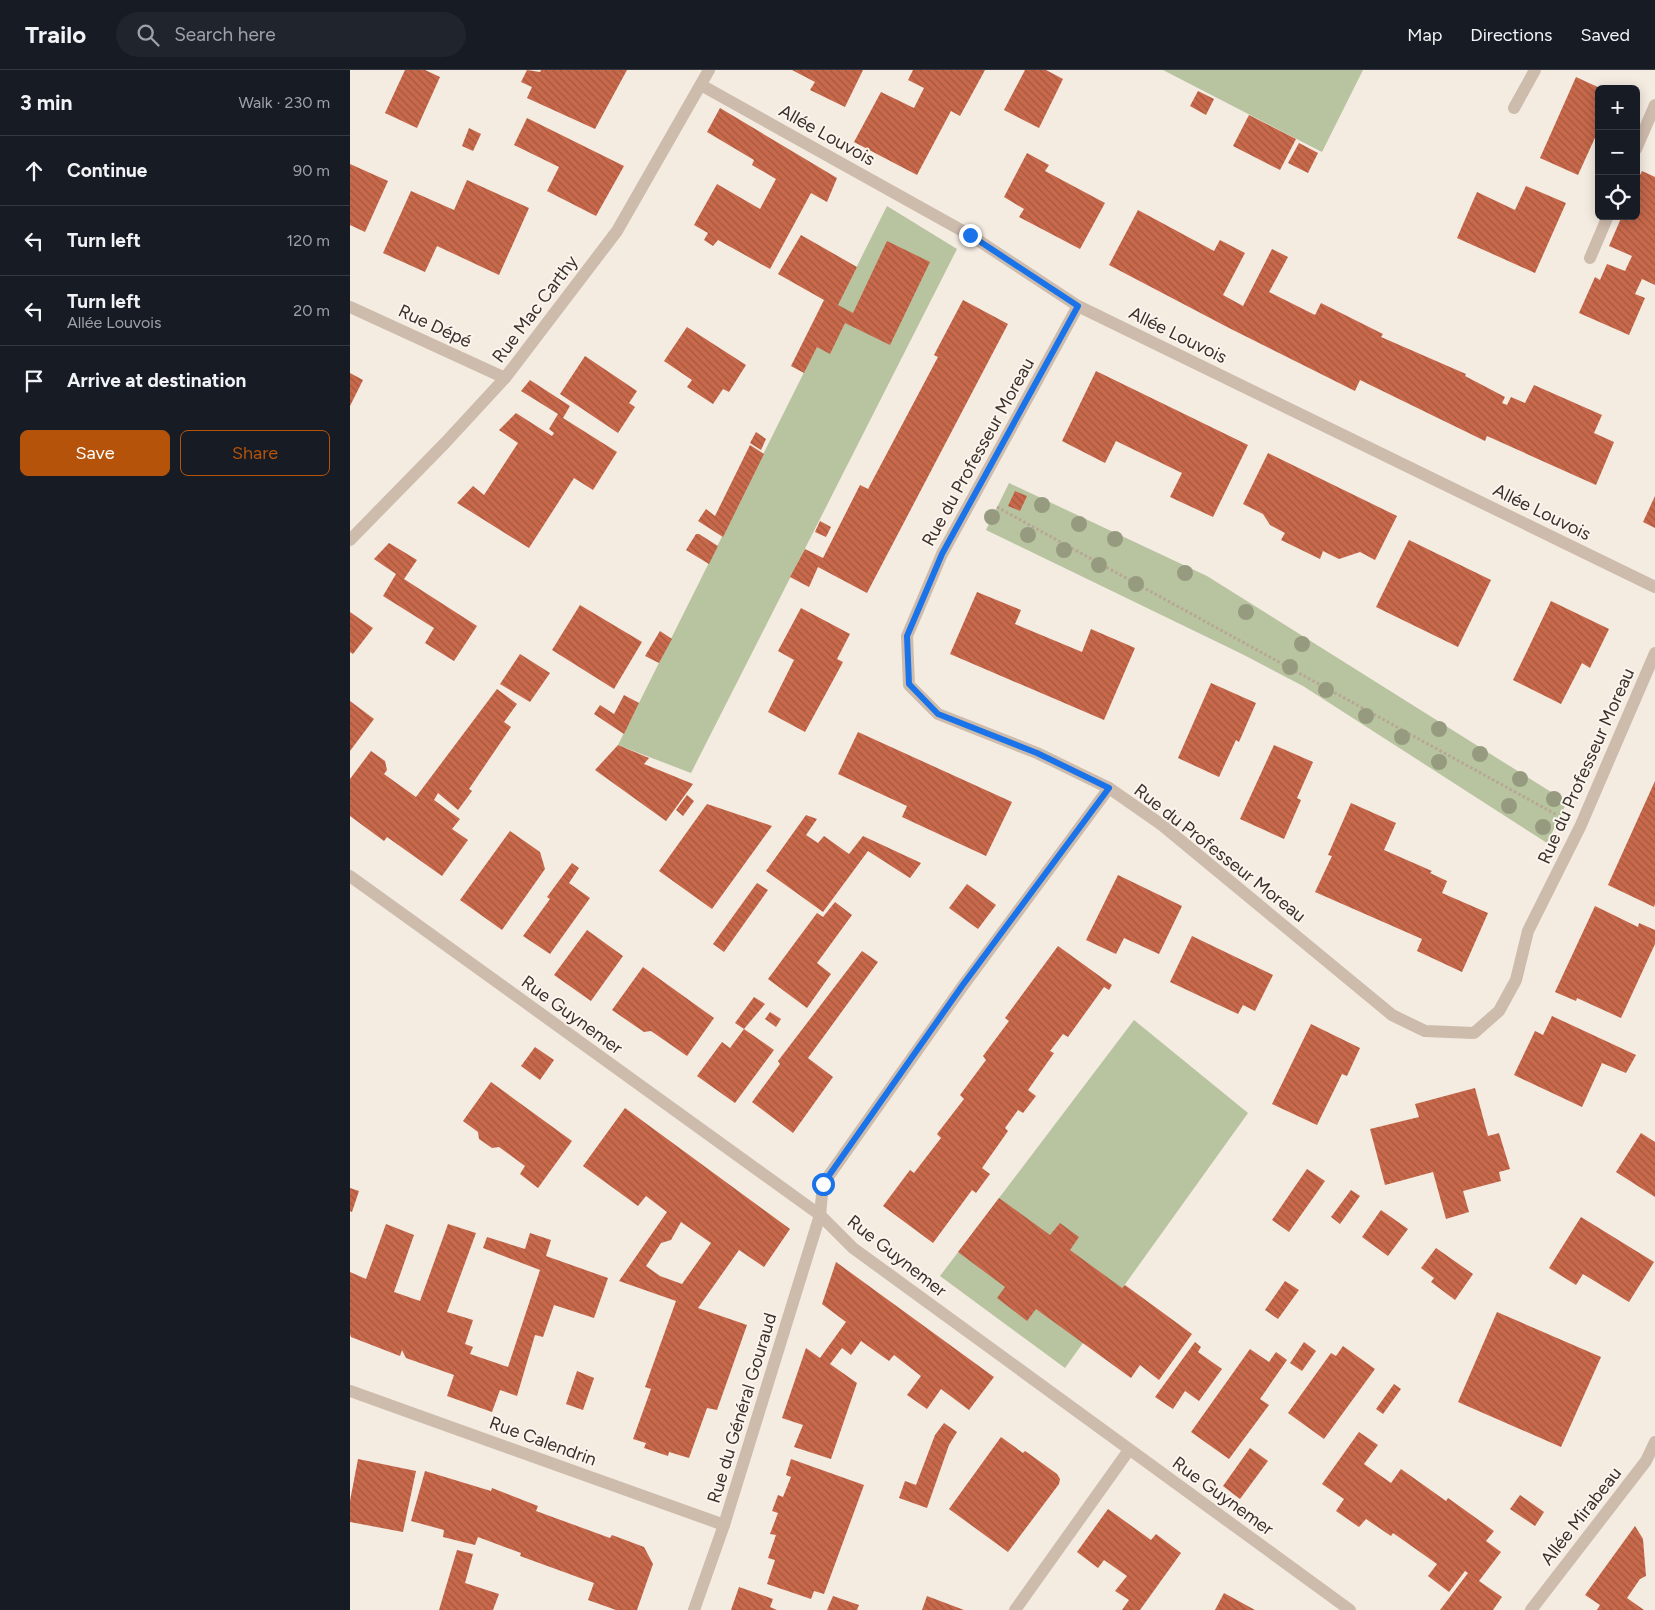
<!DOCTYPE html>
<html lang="en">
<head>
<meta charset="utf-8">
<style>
  body { margin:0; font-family:Figtree,sans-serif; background:#20242c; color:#f1f3f6 }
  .controls { position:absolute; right:15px; top:15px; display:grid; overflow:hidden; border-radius:8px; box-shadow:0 2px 12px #0003 }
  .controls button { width:45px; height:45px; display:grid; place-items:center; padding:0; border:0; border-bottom:1px solid #363941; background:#171b24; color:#f1f3f6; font:25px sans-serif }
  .stop { position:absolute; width:15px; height:15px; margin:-11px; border:4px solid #1a73e8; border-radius:50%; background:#fff }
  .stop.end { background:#1a73e8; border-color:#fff; box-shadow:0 1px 5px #0008 }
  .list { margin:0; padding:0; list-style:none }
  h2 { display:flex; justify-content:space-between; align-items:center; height:65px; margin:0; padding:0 20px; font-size:21px }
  h2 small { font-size:16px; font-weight:400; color:#9ea1a6 }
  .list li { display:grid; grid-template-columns:32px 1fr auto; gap:15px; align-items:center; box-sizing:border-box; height:70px; padding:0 20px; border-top:1px solid #363941 }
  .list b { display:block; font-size:19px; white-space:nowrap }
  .list p { margin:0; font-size:16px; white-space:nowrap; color:#9ea1a6 }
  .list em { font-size:16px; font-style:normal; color:#9ea1a6 }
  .actions { display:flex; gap:10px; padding:15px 20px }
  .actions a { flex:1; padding:11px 0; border:1px solid #b45309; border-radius:8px; text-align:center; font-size:18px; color:#b45309 }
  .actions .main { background:#b45309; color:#fff }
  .icon { flex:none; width:28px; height:28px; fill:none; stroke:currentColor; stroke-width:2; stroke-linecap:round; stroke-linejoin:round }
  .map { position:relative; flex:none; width:1305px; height:1540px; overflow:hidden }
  header { display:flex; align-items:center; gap:30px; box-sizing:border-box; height:70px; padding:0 25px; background:#171b24; border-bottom:1px solid #363941 }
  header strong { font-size:24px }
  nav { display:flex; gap:28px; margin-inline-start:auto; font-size:18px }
  .search { width:350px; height:45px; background:#20242c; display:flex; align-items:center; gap:12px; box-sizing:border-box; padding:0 18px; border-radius:28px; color:#9ea1a6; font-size:19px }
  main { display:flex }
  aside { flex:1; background:#171b24 }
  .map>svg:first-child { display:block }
</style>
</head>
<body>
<header>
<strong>Trailo</strong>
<div class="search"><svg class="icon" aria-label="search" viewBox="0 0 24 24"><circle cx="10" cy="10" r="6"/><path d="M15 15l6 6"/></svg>Search here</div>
<nav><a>Map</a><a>Directions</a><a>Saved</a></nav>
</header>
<main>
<aside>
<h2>3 min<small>Walk · 230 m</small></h2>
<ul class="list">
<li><svg class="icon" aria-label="ahead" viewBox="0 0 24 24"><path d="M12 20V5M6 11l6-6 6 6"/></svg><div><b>Continue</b></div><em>90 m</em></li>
<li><svg class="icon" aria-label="left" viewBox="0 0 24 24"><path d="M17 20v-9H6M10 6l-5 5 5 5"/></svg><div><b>Turn left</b></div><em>120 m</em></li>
<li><svg class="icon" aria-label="left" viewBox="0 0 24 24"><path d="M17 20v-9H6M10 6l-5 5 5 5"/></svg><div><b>Turn left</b><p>Allée Louvois</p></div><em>20 m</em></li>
<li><svg class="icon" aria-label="arrive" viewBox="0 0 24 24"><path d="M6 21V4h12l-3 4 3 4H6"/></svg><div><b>Arrive at destination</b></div></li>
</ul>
<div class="actions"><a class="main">Save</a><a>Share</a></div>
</aside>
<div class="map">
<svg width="1305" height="1540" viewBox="0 0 1305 1540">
  <defs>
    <pattern id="building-back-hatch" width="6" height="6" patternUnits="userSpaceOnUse" patternTransform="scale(1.25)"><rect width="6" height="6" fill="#c8694b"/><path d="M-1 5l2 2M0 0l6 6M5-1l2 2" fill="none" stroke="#a4573f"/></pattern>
  </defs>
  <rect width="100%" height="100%" fill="#f4ebe1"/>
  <!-- green -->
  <g fill="#b8c4a0">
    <path d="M813 0H1013L972 82Z"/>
    <path d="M537 136 607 179 341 703 268 675Z"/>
    <path d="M659 413 857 506 1217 732 1197 773 953 616 894 585 636 460Z"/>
    <path d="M784 950 898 1043 715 1298 590 1206Z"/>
  </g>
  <!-- building -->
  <g fill="url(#building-back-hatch)" fill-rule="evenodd">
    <path d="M55 0H75L90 7 67 58 35 43Z"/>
    <path d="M177 0 190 2 191 0H277L245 59 177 28 182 17 171 12Z"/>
    <path d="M442 0H513L495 37 460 20 465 12Z"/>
    <path d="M563 0H635L610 46 601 41 567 105 504 72 531 22 564 38 574 18 558 10Z"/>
    <path d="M675 0H696L713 9 689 58 654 40Z"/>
    <path d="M1226 7 1252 19H1249V59L1228 105 1190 88Z"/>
    <path d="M848 21 864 29 856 45 840 36Z"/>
    <path d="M370 38 487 108 477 132 461 123 420 199 368 170 363 176 354 170 358 163 344 155 367 114 410 139 426 109 402 95 404 90 357 62Z"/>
    <path d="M899 45 946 69 930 100 883 76Z"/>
    <path d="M177 48 274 96 246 146 197 121 209 97 164 75Z"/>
    <path d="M119 58 131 64 123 81 112 76Z"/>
    <path d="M949 73 968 83 958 103 938 93Z"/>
    <path d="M677 83 699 95 695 101 755 133 730 179 669 147 674 139 654 127Z"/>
    <path d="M0 94 38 111 15 162 0 155Z"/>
    <path d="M1292 101 1305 107V215L1292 209 1285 224 1295 228 1279 265 1229 243 1245 207 1250 210 1257 194 1275 201 1282 186 1259 176 1272 146H1286V113Z"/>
    <path d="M117 110 179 138 149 205 87 176 75 202 33 183 61 121 104 140Z"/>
    <path d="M1176 116 1216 133 1185 203 1107 168 1127 122 1165 140Z"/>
    <path d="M788 140 864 181 870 170 895 183 873 225 893 236 922 179 938 187 919 222 965 245 971 233 1033 264 1031 267 1116 304 1115 306 1155 327 1152 333 1157 335 1161 327 1175 333 1184 315 1252 345 1244 363 1264 372 1246 415 1137 366 1135 371 1010 310 1005 321 881 259 759 195Z"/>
    <path d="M451 165 507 197 488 235 503 243 537 171 580 192 540 275 495 253 480 284 467 277 454 303 441 296 474 230 428 204Z"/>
    <path d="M613 230 658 254 517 523 468 497 459 517 440 507 455 479 473 488 510 415 518 419 588 287 584 285Z"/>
    <path d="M337 257 396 295 379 322 373 319 363 334 337 317 342 310 314 291Z"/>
    <path d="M235 286 287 321 279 333 285 337 268 363 210 324Z"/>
    <path d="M746 301 898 375 863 447 820 427 832 403 766 371 755 393 712 371Z"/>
    <path d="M0 303 13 310 0 336Z"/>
    <path d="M180 310 220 336 213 348 267 382 243 420 224 408 179 478 107 433 123 416 134 425 168 373 149 360 166 343 202 366 204 363 199 359 208 344 171 321Z"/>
    <path d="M406 362 416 369 411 380 400 373Z"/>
    <path d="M400 375 414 384 373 467 348 451 356 439 365 446Z"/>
    <path d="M918 383 1047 446 1025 490 1010 482 989 489 973 481 970 489 931 470 935 463 920 455 913 444 893 434Z"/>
    <path d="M665 421 677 426 670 441 658 436Z"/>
    <path d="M1305 426V458L1293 452Z"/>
    <path d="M470 451 481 457 476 467 465 462Z"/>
    <path d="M346 464H349L368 476 359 494 336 480Z"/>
    <path d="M1059 470 1141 510 1108 577 1026 537Z"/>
    <path d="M39 473 67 490 54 509 127 556 104 591 75 573 84 558 33 526 46 504 24 489Z"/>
    <path d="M627 522 671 540 665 554 732 582 741 559 785 578 754 650 600 584Z"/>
    <path d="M1201 531 1259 559 1240 598 1232 593 1211 634 1163 610Z"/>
    <path d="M230 535 292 572 264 619 202 580Z"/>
    <path d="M451 538 500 564 487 589 493 592 455 662 418 642 444 590 428 581Z"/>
    <path d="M0 542 23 558 3 584 0 582Z"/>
    <path d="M310 561 322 569 309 593 295 586Z"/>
    <path d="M170 584 200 603 180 632 150 614Z"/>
    <path d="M861 613 906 633 889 672 886 670 869 707 828 688Z"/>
    <path d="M147 619 167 634 154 652 161 657 119 719 122 721 108 740 88 723 84 730 110 749 102 759 118 770 92 806 37 767 34 771 0 746V709L21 681 35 691 37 700 34 704 66 727Z"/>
    <path d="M274 625 289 633 274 664 244 644 250 635 264 644Z"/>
    <path d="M0 631 24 649 0 681Z"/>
    <path d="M508 662 662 732 636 786 552 747 557 736 488 704Z"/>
    <path d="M268 675 299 688 294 694 343 714 316 751 245 700Z"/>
    <path d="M924 675 963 692 947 728 951 730 934 769 890 749Z"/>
    <path d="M1305 711V834L1304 837 1258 815Z"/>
    <path d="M337 725 344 731 333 746 326 740Z"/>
    <path d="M1001 733 1046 753 1034 780 1082 801 1080 803 1097 811 1092 823 1138 843 1112 902 1067 881 1072 869 965 822 982 786 978 785Z"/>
    <path d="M357 734 422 756 362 839 309 801Z"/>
    <path d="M456 745 467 749 456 765 468 773 474 766 499 784 513 766 571 793 560 808 518 781 473 842 416 801Z"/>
    <path d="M160 761 190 782 195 799 152 860 110 830Z"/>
    <path d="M222 793 229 798 219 813 240 828 200 884 173 866 200 829 197 827Z"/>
    <path d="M768 805 832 836 809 884 774 868 766 884 736 870Z"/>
    <path d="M407 813 418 820 374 882 363 874Z"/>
    <path d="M617 814 646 835 628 859 599 838Z"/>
    <path d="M485 832 502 845 467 893 481 904 457 938 418 909 467 843 473 847Z"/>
    <path d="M1245 836 1288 857 1289 853 1305 860V874L1271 948 1227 928 1226 931 1205 922Z"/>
    <path d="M237 860 273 886 241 931 204 905Z"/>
    <path d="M842 866 923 905 905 941 893 935 888 944 820 912Z"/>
    <path d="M708 876 762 915 759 920 754 917 718 967 713 964 700 981 704 983 678 1020 686 1026 673 1043 668 1040 655 1058 658 1061 632 1098 640 1104 626 1123 622 1120 583 1173 533 1136 560 1100 564 1103 591 1068 587 1064 614 1029 610 1025 636 990 633 986 659 951 655 948Z"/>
    <path d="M512 881 528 892 458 988 483 1007 443 1063 402 1032 430 994 428 991Z"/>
    <path d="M293 897 364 948 337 986 301 961 294 962 262 940Z"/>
    <path d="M404 927 415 934 394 959 385 953Z"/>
    <path d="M420 942 431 949 426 957 415 949Z"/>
    <path d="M1202 946 1286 985 1276 1003 1252 993 1232 1037 1164 1005 1185 961 1193 965Z"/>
    <path d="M961 954 1010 978 997 1006 992 1004 967 1055 922 1034Z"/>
    <path d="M394 959 424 980 385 1033 347 1006 372 972 380 978Z"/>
    <path d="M185 977 204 990 190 1010 171 996Z"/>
    <path d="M141 1012 222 1071 188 1118 170 1104 175 1096 149 1077 142 1078 129 1069 128 1062 113 1051Z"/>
    <path d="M1125 1018 1138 1066 1149 1063 1160 1099 1149 1102 1151 1111 1113 1121 1119 1142 1096 1149 1083 1102 1035 1115 1020 1059 1069 1047 1065 1034Z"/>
    <path d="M275 1038 440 1159 414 1197 389 1180 348 1238 397 1255 367 1340 357 1338 339 1388 319 1382 318 1386 294 1378 296 1373 283 1369 301 1319 295 1317 326 1231 269 1211 317 1142 296 1126 288 1136 233 1096ZM331 1152 361 1173 332 1214 310 1206 296 1196 311 1173 321 1170Z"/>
    <path d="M1291 1063 1305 1072V1127L1266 1102Z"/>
    <path d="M957 1099 975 1111 939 1162 922 1150Z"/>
    <path d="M0 1118 9 1121 2 1142 0 1141Z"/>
    <path d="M1001 1120 1010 1126 990 1154 981 1147Z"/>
    <path d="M649 1128 700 1165 710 1153 729 1167 720 1180 772 1218 775 1215 842 1264 809 1310 790 1295 781 1308 686 1239 677 1251 647 1228 655 1217 608 1182Z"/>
    <path d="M1031 1140 1058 1159 1038 1186 1012 1167Z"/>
    <path d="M1231 1147 1304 1192 1279 1232 1233 1204 1226 1215 1199 1198Z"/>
    <path d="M36 1154 64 1165 44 1222 70 1231 98 1154 126 1163 97 1242 123 1250 115 1274 123 1277 120 1284 158 1297 190 1200 133 1178 137 1167 175 1179 180 1163 201 1170 196 1186 258 1208 244 1248 204 1235 193 1267 185 1265 167 1326 150 1320 142 1342 97 1326 104 1305 56 1288 52 1280 50 1286 1 1267 0 1264V1202L16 1209Z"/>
    <path d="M1086 1178 1123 1204 1105 1230 1081 1212 1084 1208 1071 1198Z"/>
    <path d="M486 1192 644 1307 619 1340 591 1319 577 1339 557 1325 571 1306 544 1285 539 1291 511 1271 501 1285 492 1278 480 1294 507 1313 481 1389 444 1377 453 1355 432 1348 456 1278 470 1288 496 1252 472 1234Z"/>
    <path d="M935 1211 949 1220 928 1249 915 1240Z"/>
    <path d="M1147 1242 1251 1287 1211 1377 1108 1332Z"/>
    <path d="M845 1272 851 1277 848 1282 872 1299 849 1331 835 1321 823 1339 805 1327Z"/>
    <path d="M954 1272 966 1281 952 1301 940 1293Z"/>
    <path d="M993 1276 1025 1299 974 1369 938 1343 981 1283 986 1286Z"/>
    <path d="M900 1279 919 1292 926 1282 937 1290 910 1329 919 1335 879 1389 841 1362Z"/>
    <path d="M227 1301 244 1308 233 1340 216 1334Z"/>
    <path d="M1044 1314 1051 1319 1033 1344 1026 1339Z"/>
    <path d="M594 1353 607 1362 599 1375 577 1438 549 1428 555 1411 566 1415 585 1365Z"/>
    <path d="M1009 1362 1028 1375 1014 1394 1041 1413 1051 1399 1096 1431 1098 1428 1144 1461 1136 1471 1151 1482 1129 1511 1152 1527 1143 1540H1090L1118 1503 1115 1501 1099 1522 1078 1506 1087 1494 1043 1463 1041 1466 1016 1449 1009 1457 986 1441 994 1429 972 1414Z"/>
    <path d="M651 1367 673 1383 675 1381 678 1383 707 1404 710 1409 709 1414 658 1482 599 1439Z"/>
    <path d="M900 1378 918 1391 890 1429 873 1416Z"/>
    <path d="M8 1389 66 1401 53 1462 0 1452V1431Z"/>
    <path d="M441 1389 514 1415 474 1524 464 1521 461 1529 417 1514 425 1490 418 1488 426 1465 420 1464 428 1443 422 1441 428 1425 433 1427 441 1407 436 1405Z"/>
    <path d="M75 1401 141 1421 142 1418 188 1436 186 1441 260 1468 262 1465 294 1477 303 1494 287 1540H266L238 1530 244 1513 170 1486 171 1483 128 1467 125 1475 93 1467 94 1460 61 1451Z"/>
    <path d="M1170 1425 1194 1442 1185 1456 1160 1439Z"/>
    <path d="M758 1439 801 1470 806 1464 831 1483 790 1540H772L779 1530 765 1521 777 1506 754 1490 748 1498 727 1482Z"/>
    <path d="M1285 1456 1293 1469 1296 1506 1290 1509 1277 1528 1294 1540H1247L1250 1535 1235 1525Z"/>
    <path d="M107 1480 123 1484 115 1513 149 1524 143 1540H89Z"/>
    <path d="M389 1517 423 1529 420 1537 427 1540H381Z"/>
    <path d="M874 1523 905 1540H865Z"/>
    <path d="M483 1526 509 1535 507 1540H477Z"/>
    <path d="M577 1526 614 1540H572Z"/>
  </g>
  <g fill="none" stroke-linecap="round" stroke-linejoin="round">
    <!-- path -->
    <path stroke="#b9a596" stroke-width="3" stroke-dasharray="2.5 2.5" stroke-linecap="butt" d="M647 437 1207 745"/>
    <!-- lane -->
    <g stroke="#cdbbac" stroke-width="12">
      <path d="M1164 38 1185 0"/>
      <path d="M1286 79 1305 35"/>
      <path d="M1240 188 1258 146"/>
      <path d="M665 1540 779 1380"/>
    </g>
    <!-- street -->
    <g stroke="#cdbbac" stroke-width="12">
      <path d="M351 15 620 165 728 236 1305 517"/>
      <path d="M728 236 592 484 557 566 559 615 588 644 687 683 759 718 812 755 1042 945 1075 961 1124 963 1149 941 1166 910 1178 861 1230 757 1305 583"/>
      <path d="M0 237 155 308"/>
      <path d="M0 470 95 373 155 308 267 161 359 0"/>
      <path d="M0 806 470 1145 503 1178 1000 1540"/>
      <path d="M0 1321 374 1455"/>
      <path d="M344 1540 374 1455 470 1145 473 1114 612 917 759 718"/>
      <path d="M1181 1540 1296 1391 1305 1372"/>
    </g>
  </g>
  <!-- trees -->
  <g fill="#969b7f">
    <circle cx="692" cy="435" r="8"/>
    <circle cx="642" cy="447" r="8"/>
    <circle cx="729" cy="454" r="8"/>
    <circle cx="678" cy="465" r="8"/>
    <circle cx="765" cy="469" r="8"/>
    <circle cx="714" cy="480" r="8"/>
    <circle cx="749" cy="495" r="8"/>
    <circle cx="835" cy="503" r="8"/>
    <circle cx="786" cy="514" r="8"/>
    <circle cx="896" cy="542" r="8"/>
    <circle cx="952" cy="574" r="8"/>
    <circle cx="940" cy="597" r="8"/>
    <circle cx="976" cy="620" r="8"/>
    <circle cx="1016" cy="646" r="8"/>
    <circle cx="1089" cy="659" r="8"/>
    <circle cx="1052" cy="667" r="8"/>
    <circle cx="1130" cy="684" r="8"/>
    <circle cx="1089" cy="692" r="8"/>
    <circle cx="1170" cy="709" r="8"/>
    <circle cx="1204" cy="729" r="8"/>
    <circle cx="1159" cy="736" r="8"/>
    <circle cx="1193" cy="757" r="8"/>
  </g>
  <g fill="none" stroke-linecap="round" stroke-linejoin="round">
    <!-- route -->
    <path stroke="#1a73e8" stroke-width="6" d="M473 1114 612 916 759 718 687 683 588 644 559 614 557 566 592 484 728 236 620 165"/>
  </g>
  <g text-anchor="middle" stroke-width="4" stroke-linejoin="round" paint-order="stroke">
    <!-- street labels -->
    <g font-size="18" fill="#3b302b" stroke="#fbf5ee">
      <text transform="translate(477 65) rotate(29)" y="6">Allée Louvois</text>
      <text transform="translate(185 239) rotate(-53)" y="6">Rue Mac Carthy</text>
      <text transform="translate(85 256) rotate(25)" y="6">Rue Dépé</text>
      <text transform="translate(828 265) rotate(26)" y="6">Allée Louvois</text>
      <text transform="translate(628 382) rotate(-61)" y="6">Rue du Professeur Moreau</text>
      <text transform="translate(1192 442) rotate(26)" y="6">Allée Louvois</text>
      <text transform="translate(1236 696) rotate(-66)" y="6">Rue du Professeur Moreau</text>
      <text transform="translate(870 783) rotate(38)" y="6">Rue du Professeur Moreau</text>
      <text transform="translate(222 945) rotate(36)" y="6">Rue Guynemer</text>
      <text transform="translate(547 1186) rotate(38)" y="6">Rue Guynemer</text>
      <text transform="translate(392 1338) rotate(-73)" y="6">Rue du Général Gouraud</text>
      <text transform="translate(193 1371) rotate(20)" y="6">Rue Calendrin</text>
      <text transform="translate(873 1426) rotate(36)" y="6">Rue Guynemer</text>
      <text transform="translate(1231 1446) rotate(-52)" y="6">Allée Mirabeau</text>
    </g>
  </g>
</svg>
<div class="controls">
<button>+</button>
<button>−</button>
<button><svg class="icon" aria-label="locate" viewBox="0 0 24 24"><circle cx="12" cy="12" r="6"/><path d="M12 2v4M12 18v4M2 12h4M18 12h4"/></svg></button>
</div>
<div class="stop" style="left:473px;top:1114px"></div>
<div class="stop end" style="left:620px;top:165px"></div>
</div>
</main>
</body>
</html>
